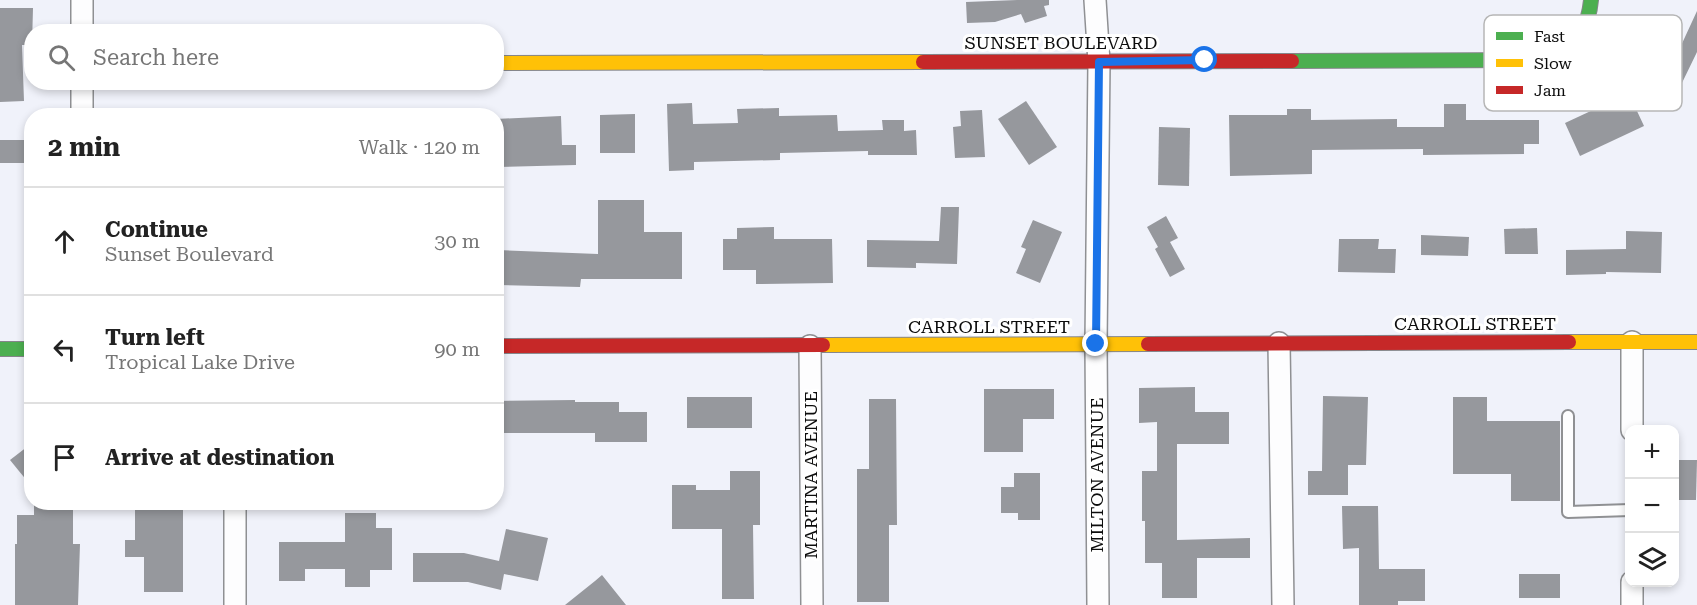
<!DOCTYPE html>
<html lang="en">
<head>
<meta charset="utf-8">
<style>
  body { margin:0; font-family:"Roboto Serif",serif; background:#f6f6f6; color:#222 }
  .controls { position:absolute; right:18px; bottom:18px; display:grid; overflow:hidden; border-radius:12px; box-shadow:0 3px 9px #0003 }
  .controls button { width:54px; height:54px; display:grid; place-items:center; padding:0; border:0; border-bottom:2px solid #e0e0e0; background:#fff; color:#222; font:30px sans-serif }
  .stop { position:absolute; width:18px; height:18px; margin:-14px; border:4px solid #1a73e8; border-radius:50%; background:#fff }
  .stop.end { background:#1a73e8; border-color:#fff; box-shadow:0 2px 6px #0008 }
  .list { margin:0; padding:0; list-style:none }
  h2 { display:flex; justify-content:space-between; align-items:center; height:78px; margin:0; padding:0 24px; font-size:26px }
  h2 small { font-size:20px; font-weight:400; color:#767676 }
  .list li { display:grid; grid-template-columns:39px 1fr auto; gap:18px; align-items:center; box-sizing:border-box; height:108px; padding:0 24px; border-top:2px solid #e0e0e0 }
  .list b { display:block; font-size:22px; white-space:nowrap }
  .list p { margin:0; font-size:20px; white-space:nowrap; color:#767676 }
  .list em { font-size:20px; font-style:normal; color:#767676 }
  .icon { flex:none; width:33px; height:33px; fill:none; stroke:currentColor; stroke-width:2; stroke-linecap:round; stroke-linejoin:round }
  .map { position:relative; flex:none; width:1697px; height:605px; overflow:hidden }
  .search { position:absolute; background:#fff; box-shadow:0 3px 9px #0003; left:24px; top:24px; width:480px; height:66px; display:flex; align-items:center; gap:15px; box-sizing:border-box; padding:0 21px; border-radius:24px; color:#767676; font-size:22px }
  .panel { position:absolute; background:#fff; box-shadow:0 3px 9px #0003; left:24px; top:108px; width:480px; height:402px; border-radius:24px }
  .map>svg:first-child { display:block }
</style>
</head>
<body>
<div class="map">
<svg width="1697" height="605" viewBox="0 0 1697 605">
  <rect width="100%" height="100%" fill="#f0f2fa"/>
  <!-- building -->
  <g fill="#96989d">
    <path d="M1017 0H1049V5L1044 6 1047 16 1025 23 1021 14 995 22 967 23 966 2Z"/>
    <path d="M0 8H33L32 45H22L24 101 0 102Z"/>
    <path d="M1697 11V52L1680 87 1665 80 1671 67 1642 56 1649 38 1679 50Z"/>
    <path d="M1623 96H1630L1644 126 1580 156 1565 123Z"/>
    <path d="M1026 101 1057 147 1029 165 998 119Z"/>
    <path d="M692 103 693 124 738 123 737 109 779 108V116L837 115 838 131 883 130 882 120H904V131L916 130 917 155H868V151L780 153V160L694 162V170L669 171 667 104Z"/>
    <path d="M1444 104H1466V120H1539V144H1524V154L1423 155V149L1312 150V174L1230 176 1229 115H1287V109H1311V120L1397 119V127H1444Z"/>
    <path d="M982 110 985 157 955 158 953 127 961 126 960 111Z"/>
    <path d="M635 114V153H600V115Z"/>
    <path d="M561 116 562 145H576V165L496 167V119Z"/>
    <path d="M1159 127 1190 128 1189 186 1158 185Z"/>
    <rect x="0" y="140" width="24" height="23"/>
    <path d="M598 200H644V232H682V279H581L580 287 497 285 498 250 598 254Z"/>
    <path d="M941 207H959L957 264 916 263V268L867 267V240L939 241Z"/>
    <path d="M1166 216 1178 238 1170 242 1185 269 1170 277 1155 249 1158 247 1147 227Z"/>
    <path d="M1033 220 1062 232 1040 283 1016 273 1026 249 1021 247Z"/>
    <path d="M774 227V239H832L833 283 756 284V270H723V239H737V228Z"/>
    <path d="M1537 228 1538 254H1505L1504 229Z"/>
    <path d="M1626 231 1662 232 1661 273 1606 272V274L1566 275V250L1626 249Z"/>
    <path d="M1421 235 1469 237 1468 256 1421 255Z"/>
    <path d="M1339 239H1379L1378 249H1396L1395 273 1338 272Z"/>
    <path d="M1195 387V412H1229V444H1177V540L1250 538V558H1197V598H1162V563H1145V521H1142V471H1157V422L1139 423V388Z"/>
    <path d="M984 389H1054V419H1023V452H984Z"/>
    <path d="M1323 396 1368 397 1366 465H1348V495H1308V471H1322Z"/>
    <rect x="687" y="397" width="65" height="31"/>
    <path d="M1453 397H1487V421H1560V501H1511V474H1453Z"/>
    <path d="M869 399H896L897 525H889V602H857V469H869Z"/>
    <path d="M575 400V402H619V412H647V442H595V433H496V401Z"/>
    <path d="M32 443V487L10 460Z"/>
    <path d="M1674 460H1697L1696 500H1674Z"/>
    <path d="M730 471H760V525H753L754 599H722V529H672V485H696V490H730Z"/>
    <path d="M1014 473H1040V520H1018V513H1001V487H1014Z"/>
    <path d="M34 502H73V544H80L78 605H15V544H17V515H34Z"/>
    <path d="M135 502H183V592H144V557H125V540H135Z"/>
    <path d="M1342 506H1378L1379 569H1425V601H1398V605H1359V548L1343 549Z"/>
    <path d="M345 513H376V528H392V570H370V587H345V569H305V581H279V542H345Z"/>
    <path d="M506 529 548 538 538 581 504 574 501 590 468 582H413V553H464L499 561Z"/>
    <rect x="1519" y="574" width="41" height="24"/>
    <path d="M602 575 626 605H565L595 581Z"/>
  </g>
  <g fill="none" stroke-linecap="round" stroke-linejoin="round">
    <!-- lane casing -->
    <g stroke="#8f9093" stroke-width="14">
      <path id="lane" d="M1568 416V512L1630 510"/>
    </g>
    <!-- street casing -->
    <g stroke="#8f9093" stroke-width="24">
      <g id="street">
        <path d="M1095 0 1099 62 1096 344 1098 605"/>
        <path d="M82 32V0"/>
        <path d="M82 116V82"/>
        <path d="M1632 342V430"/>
        <path d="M1279 343 1283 605"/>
        <path d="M810 346 812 605"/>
        <path d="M235 502V605"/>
        <path d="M1632 582V605"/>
      </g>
    </g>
    <!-- fast casing -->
    <g stroke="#85868a" stroke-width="16">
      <g id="fast">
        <path d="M1292 61 1532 60C1540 59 1548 58 1556 55 1579 47 1589 22 1591 0"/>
        <path d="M0 349H32"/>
      </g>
    </g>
    <!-- slow casing -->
    <g stroke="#85868a" stroke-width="16">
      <g id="slow">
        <path d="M496 63 923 62"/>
        <path d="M1569 342H1697"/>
        <path d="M823 345 1148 344"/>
      </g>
    </g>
    <!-- jam casing -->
    <g stroke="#85868a" stroke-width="16">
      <g id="jam">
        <path d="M923 62 1292 61"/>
        <path d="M1148 344 1569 342"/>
        <path d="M496 346 823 345"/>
      </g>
    </g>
    <!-- lane -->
    <use href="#lane" stroke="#fdfdfe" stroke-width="10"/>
    <!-- street -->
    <use href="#street" stroke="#fdfdfe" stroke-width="21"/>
    <!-- fast -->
    <use href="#fast" stroke="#4caf50" stroke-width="14"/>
    <!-- slow -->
    <use href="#slow" stroke="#ffc107" stroke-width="14"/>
    <!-- jam -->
    <use href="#jam" stroke="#c62828" stroke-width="14"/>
  </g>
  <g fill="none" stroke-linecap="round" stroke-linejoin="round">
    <!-- route -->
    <path stroke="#1a73e8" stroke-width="8" d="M1096 344 1099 62 1205 60"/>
  </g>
  <g text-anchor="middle" stroke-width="6" stroke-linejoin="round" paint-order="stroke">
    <!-- street labels -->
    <g font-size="18" fill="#0c0c0c" stroke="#fff">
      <text x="1061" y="49">SUNSET BOULEVARD</text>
      <text x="1475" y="330">CARROLL STREET</text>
      <text x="989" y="333">CARROLL STREET</text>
      <text transform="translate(811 475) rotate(-90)" y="6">MARTINA AVENUE</text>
      <text transform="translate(1097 475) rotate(-90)" y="6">MILTON AVENUE</text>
    </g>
  </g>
  <!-- legend -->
  <rect x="1484" y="15" width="198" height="96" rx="9" fill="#fff" stroke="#b6b6b6" stroke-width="1.5"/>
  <rect x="1496" y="32" width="27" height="8" fill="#4caf50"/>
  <rect x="1496" y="59" width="27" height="8" fill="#ffc107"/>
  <rect x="1496" y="86" width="27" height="8" fill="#c62828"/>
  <g font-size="16" fill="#0c0c0c">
    <text x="1534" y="42">Fast</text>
    <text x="1534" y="69">Slow</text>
    <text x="1534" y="96">Jam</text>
  </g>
</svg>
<div class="controls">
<button>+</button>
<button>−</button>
<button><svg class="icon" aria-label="layers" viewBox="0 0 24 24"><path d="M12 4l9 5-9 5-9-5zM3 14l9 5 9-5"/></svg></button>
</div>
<div class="stop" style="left:1205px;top:60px"></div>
<div class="stop end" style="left:1096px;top:344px"></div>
<div class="search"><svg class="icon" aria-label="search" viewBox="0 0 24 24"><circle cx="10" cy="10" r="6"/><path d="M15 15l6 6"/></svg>Search here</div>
<section class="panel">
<h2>2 min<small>Walk · 120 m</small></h2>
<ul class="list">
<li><svg class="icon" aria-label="ahead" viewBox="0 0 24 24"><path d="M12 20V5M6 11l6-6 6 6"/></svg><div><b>Continue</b><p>Sunset Boulevard</p></div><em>30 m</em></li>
<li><svg class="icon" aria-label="left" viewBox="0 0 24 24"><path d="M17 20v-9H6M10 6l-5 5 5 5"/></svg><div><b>Turn left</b><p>Tropical Lake Drive</p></div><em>90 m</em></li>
<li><svg class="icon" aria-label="arrive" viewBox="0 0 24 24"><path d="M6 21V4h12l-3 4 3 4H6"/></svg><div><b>Arrive at destination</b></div></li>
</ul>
</section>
</div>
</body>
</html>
